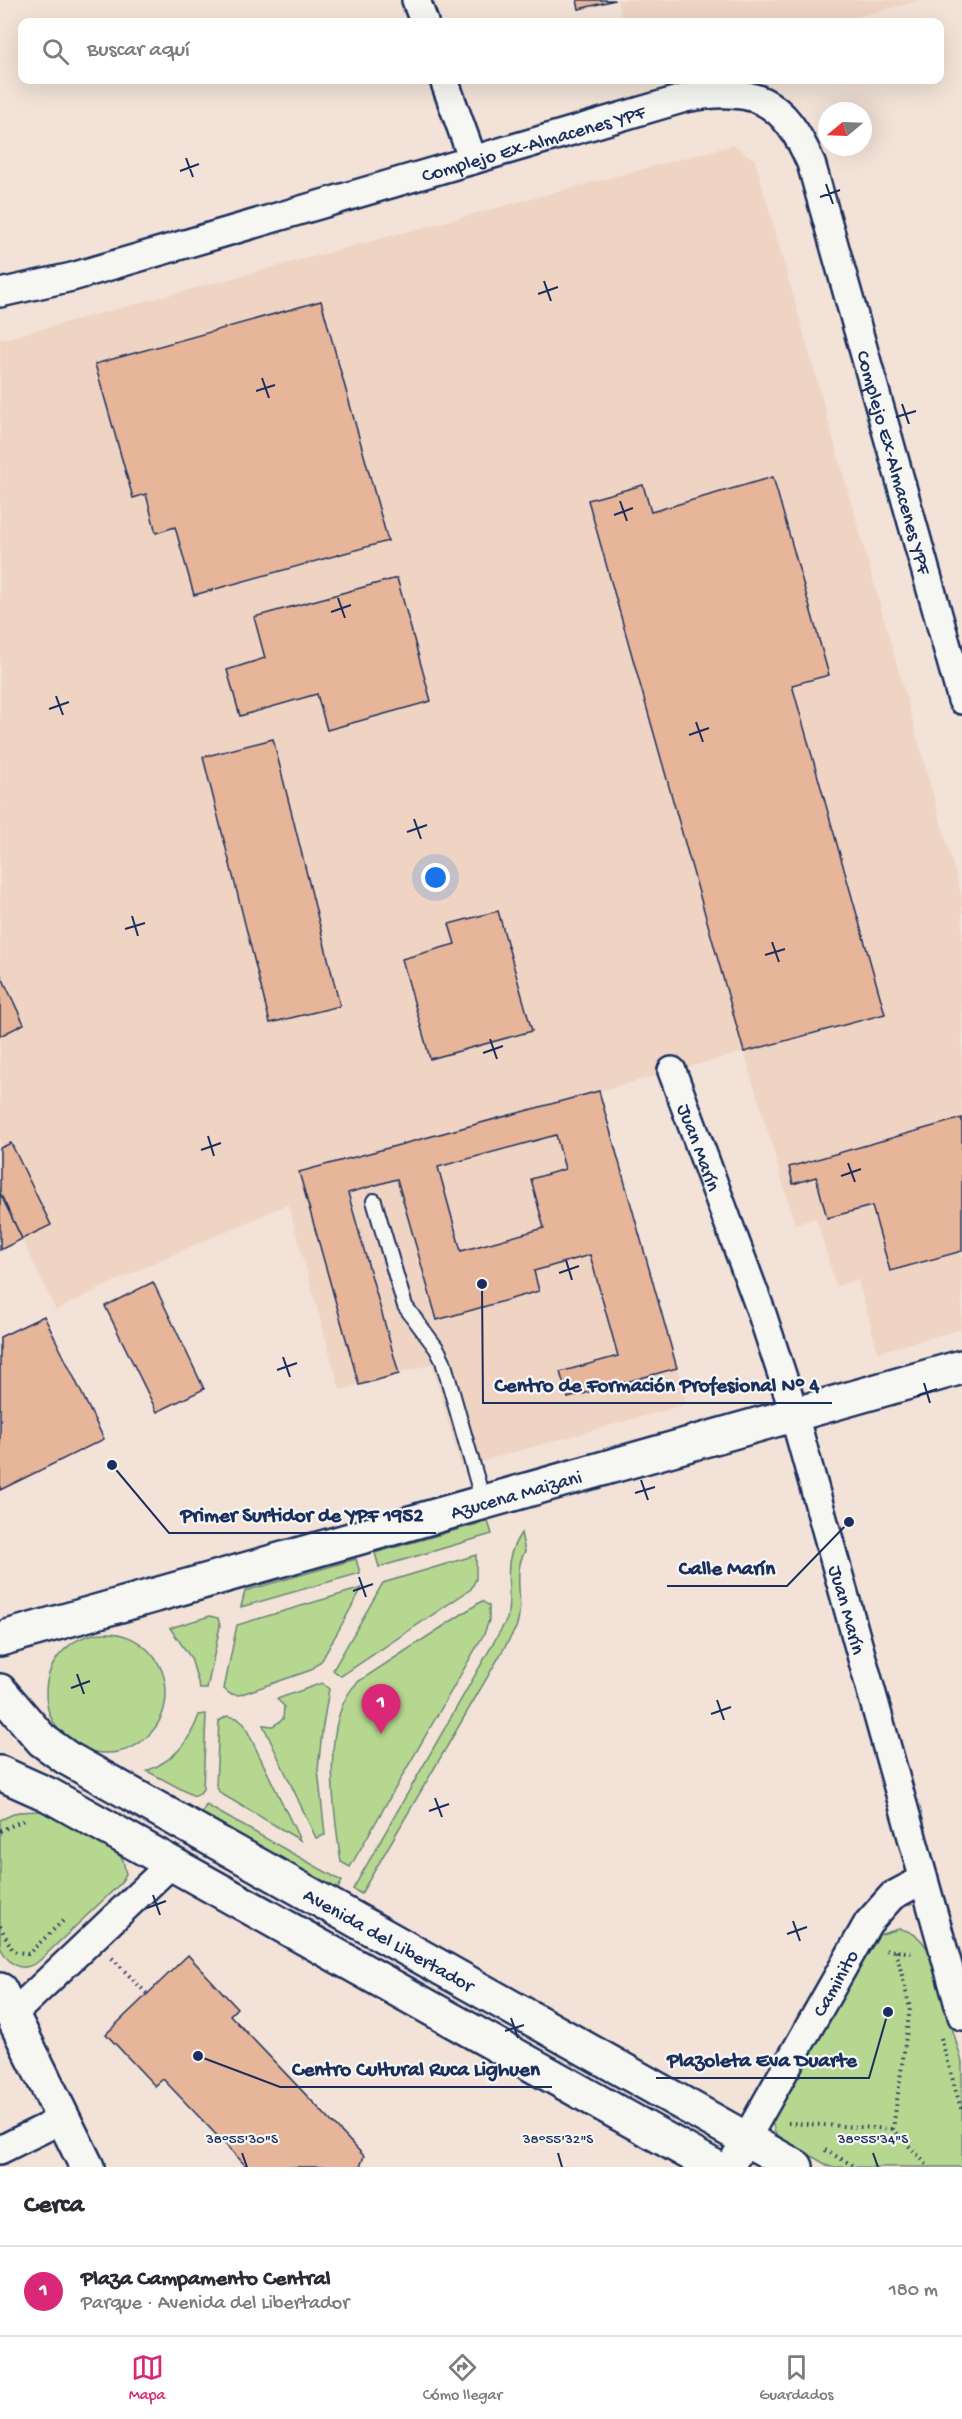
<!DOCTYPE html>
<html lang="es">
<head>
<meta charset="utf-8">
<style>
  body { margin:0; font-family:"Gochi Hand",sans-serif; background:#f2f2f3; color:#2b2b33 }
  .compass { position:absolute; left:818px; top:102px; width:54px; height:54px; border-radius:50%; background:#fff; box-shadow:0 6px 24px #0002; rotate:251deg }
  .you { position:absolute; left:436px; top:878px; width:21px; height:21px; margin:-15px; border:4px solid #fff; border-radius:50%; background:#1a73e8; box-shadow:0 0 0 9px #1a73e833 }
  .badge { display:grid; place-items:center; width:39px; height:39px; border-radius:50%; background:#db2777; color:#fff; font-size:20px; font-weight:700 }
  .pin { position:absolute; translate:-50% -50px; filter:drop-shadow(0 2px 3px #0008) }
  .pin::after { content:''; position:absolute; top:32px; width:21px; height:18px; background:inherit; clip-path:polygon(0 0,100% 0,50% 100%) }
  .list { margin:0; padding:0; list-style:none }
  h2 { display:flex; justify-content:space-between; align-items:center; height:78px; margin:0; padding:0 24px; font-size:26px }
  h2 small { font-size:20px; font-weight:400; color:#7c7c81 }
  .list li { display:grid; grid-template-columns:39px 1fr auto; gap:18px; align-items:center; box-sizing:border-box; height:90px; padding:0 24px; border-top:2px solid #e1e1e2 }
  .list b { display:block; font-size:22px; white-space:nowrap }
  .list p { margin:0; font-size:20px; white-space:nowrap; color:#7c7c81 }
  .list em { font-size:20px; font-style:normal; color:#7c7c81 }
  .icon { flex:none; width:33px; height:33px; fill:none; stroke:currentColor; stroke-width:2; stroke-linecap:round; stroke-linejoin:round }
  .map { position:relative; flex:none; width:962px; height:2167px; overflow:hidden }
  .search { position:absolute; background:#fff; box-shadow:0 6px 24px #0002; left:18px; right:18px; top:18px; height:66px; display:flex; align-items:center; gap:15px; box-sizing:border-box; padding:0 21px; border-radius:12px; color:#7c7c81; font-size:22px }
  .sheet { height:168px; background:#fff }
  nav { display:flex; justify-content:space-around; align-items:center; box-sizing:border-box; height:84px; border-top:2px solid #e1e1e2; background:#fff; font-size:16px; color:#7c7c81 }
  nav a { display:grid; justify-items:center; gap:3px }
  nav .on { color:#db2777 }
  .map>svg:first-child { display:block }
</style>
</head>
<body>
<div class="map">
<svg width="962" height="2167" viewBox="0 0 962 2167">
  <rect width="100%" height="100%" fill="#f2e2d7"/>
  <filter id="ink" filterUnits="userSpaceOnUse"><feTurbulence type="fractalNoise" baseFrequency=".0167" numOctaves="2"/><feDisplacementMap in="SourceGraphic" scale="12" xChannelSelector="R" yChannelSelector="G"/><feConvolveMatrix kernelMatrix="1 2 1 2 8 2 1 2 1" color-interpolation-filters="sRGB"/></filter>
  <g filter="url(#ink)">
    <!-- built -->
    <g fill="#efd4c4">
      <path d="M617 0H921L838 22H623Z"/>
      <path d="M733 145 755 160 962 897V1329L878 1352 858 1280 836 1286 816 1218 795 1224 744 1052 600 1091 687 1404 461 1467 432 1364 340 1390 288 1204 145 1267 56 1310 0 1193V340Z"/>
    </g>
    <!-- green -->
    <g fill="#b6d790" stroke="#688377" stroke-width="1.5">
      <path d="M488 1521 492 1534 379 1567 375 1553Z"/>
      <path d="M521 1533 525 1551C511 1575 526 1602 516 1628L361 1894 353 1889 507 1619C514 1585 499 1566 521 1533Z"/>
      <path d="M476 1555V1579L471 1589 341 1676 333 1670 383 1583Z"/>
      <path d="M356 1559 360 1573 241 1607 245 1591Z"/>
      <path d="M362 1588 322 1660 311 1670 239 1695 230 1694 224 1689 237 1625Z"/>
      <path d="M482 1601 489 1606V1620L484 1634 350 1867 341 1862C334 1815 319 1716 359 1681Z"/>
      <path d="M210 1616 218 1618 220 1626 207 1689H200L191 1658 170 1628Z"/>
      <circle cx="106" cy="1693" r="60"/>
      <path d="M322 1683 329 1689 322 1731 318 1770 325 1835 316 1838 263 1725 273 1726 283 1719 284 1706 277 1699Z"/>
      <path d="M206 1714 203 1789 200 1793 194 1796 147 1771C175 1759 189 1743 199 1715Z"/>
      <path d="M227 1716 237 1718 244 1724 300 1840 220 1793 216 1785 219 1721Z"/>
      <path d="M206 1805 342 1881 336 1892 201 1815Z"/>
      <path d="M40 1811 50 1814 114 1849 123 1860 126 1874 120 1884 39 1961C21 1974 9 1965 0 1947V1820L18 1812Z"/>
      <path d="M899 1929C915 1931 923 1941 931 1954L962 2062V2167H830L781 2138 775 2132 772 2121 875 1936Z"/>
    </g>
    <!-- building -->
    <g fill="#e7b599" stroke="#1b2f5e" stroke-width="1.5" fill-rule="evenodd">
      <path d="M577 0H615L579 9Z"/>
      <path d="M321 301 388 541 194 595 175 527 156 533 146 494 133 498 95 364Z"/>
      <path d="M773 477 829 675 792 685 885 1014 744 1052 588 500 643 485 651 512Z"/>
      <path d="M397 578 431 701 327 730 317 694 240 716 227 670 265 658 254 617Z"/>
      <path d="M273 739 340 1006 270 1023 203 757Z"/>
      <path d="M498 911 532 1031 430 1059 402 959 455 944 449 924Z"/>
      <path d="M0 973 24 1024 0 1036Z"/>
      <path d="M599 1091 677 1368 568 1398 560 1372 618 1356 590 1255 534 1271 539 1291 437 1320 397 1179 348 1193 399 1374 359 1385 299 1172ZM556 1135 565 1169 531 1179 544 1228 461 1251 438 1167Z"/>
      <path d="M962 1118V1251L890 1271 872 1206 827 1218 816 1177 793 1184 789 1167Z"/>
      <path d="M11 1143 51 1225 22 1239 0 1193V1148Z"/>
      <path d="M0 1193 22 1239 0 1250Z"/>
      <path d="M153 1282 204 1389 157 1412 105 1306Z"/>
      <path d="M44 1316 104 1439 0 1490V1337Z"/>
      <path d="M188 1955 237 2008 230 2015 364 2156 360 2167H247L163 2079 155 2086 106 2034Z"/>
    </g>
    <g fill="none" stroke-linecap="round" stroke-linejoin="round">
      <!-- lane casing -->
      <g stroke="#1b2f5e" stroke-width="18">
        <path id="lane" d="M374 1201 405 1306 437 1349 443 1361 483 1501"/>
      </g>
      <!-- street casing -->
      <g stroke="#1b2f5e" stroke-width="32">
        <g id="street">
          <path d="M416 0 424 22"/>
          <path d="M444 80 473 160"/>
          <path id="s1" d="M0 293 72 277 685 98C753 85 784 99 811 163L962 700"/>
          <path id="s2" d="M672 1071 761 1311 787 1390 962 2016"/>
          <path d="M12 2015 172 1863"/>
          <path d="M0 2150 63 2119"/>
          <path id="s3" d="M730 2167 868 1923 892 1896 924 1879"/>
        </g>
      </g>
      <!-- secondary casing -->
      <g stroke="#1b2f5e" stroke-width="38">
        <g id="secondary">
          <path id="s4" d="M0 1639 962 1367"/>
          <path id="s5" d="M0 1691 42 1740 67 1758 796 2167"/>
          <path d="M0 1773 49 1795 715 2167"/>
          <path d="M0 1990 87 2167"/>
        </g>
      </g>
      <!-- path -->
      <g stroke="#1b2f5e" stroke-width="4" stroke-dasharray="1.5 4.5" stroke-linecap="butt">
        <path d="M0 1831 24 1820"/>
        <path d="M0 1926 13 1951 28 1954 66 1918"/>
        <path d="M886 1950 915 1953"/>
        <path d="M896 1951 910 2008 893 2129 929 2167"/>
        <path d="M112 1958 147 1994"/>
        <path d="M941 2038 962 2112"/>
        <path d="M788 2123 893 2129"/>
        <path d="M825 2150 856 2167"/>
      </g>
      <!-- lane -->
      <use href="#lane" stroke="#f6f6f2" stroke-width="14"/>
      <!-- street -->
      <use href="#street" stroke="#f6f6f2" stroke-width="27"/>
      <!-- secondary -->
      <use href="#secondary" stroke="#f6f6f2" stroke-width="33"/>
    </g>
  </g>
  <!-- ticks -->
  <path fill="none" stroke="#1b2f5e" stroke-width="2" d="M186 158 193 177M180 171 199 164M826 184 833 204M820 197 840 190M544 281 551 301M538 294 558 287M262 378 269 398M256 391 275 385M902 404 909 424M896 417 916 411M620 501 627 521M614 515 633 508M338 598 345 618M331 612 351 605M56 696 63 715M49 709 69 702M696 722 703 742M689 735 709 728M414 819 421 839M407 832 427 825M132 916 138 936M125 929 145 923M772 942 779 962M765 955 785 949M490 1039 497 1059M483 1053 503 1046M208 1136 214 1156M201 1150 221 1143M848 1163 855 1182M841 1176 861 1169M566 1260 572 1280M559 1273 579 1266M283 1357 290 1377M277 1370 297 1363M924 1383 930 1403M917 1396 937 1389M641 1480 648 1500M635 1493 655 1487M359 1577 366 1597M353 1591 373 1584M77 1674 84 1694M71 1688 90 1681M717 1700 724 1720M711 1714 731 1707M435 1798 442 1817M429 1811 449 1804M153 1895 160 1915M147 1908 166 1901M793 1921 800 1941M787 1934 807 1927M511 2018 518 2038M505 2031 524 2025M242 2153 247 2167M558 2153 562 2167M873 2153 878 2167"/>
  <g text-anchor="middle" stroke-width="4.5" stroke-linejoin="round" paint-order="stroke">
    <!-- street labels -->
    <g font-size="20" fill="#1b2f5e" stroke="#f6f6f2">
      <text dy="7" stroke="none"><textPath href="#s1" startOffset="554">Complejo Ex-Almacenes YPF</textPath></text>
      <text dy="7" stroke="none"><textPath href="#s1" startOffset="1182">Complejo Ex-Almacenes YPF</textPath></text>
      <text dy="7" stroke="none"><textPath href="#s2" startOffset="81">Juan Marín</textPath></text>
      <text dy="7" stroke="none"><textPath href="#s4" startOffset="536">Azucena Maizani</textPath></text>
      <text dy="7" stroke="none"><textPath href="#s2" startOffset="567">Juan Marín</textPath></text>
      <text dy="7" stroke="none"><textPath href="#s5" startOffset="465">Avenida del Libertador</textPath></text>
      <text dy="7" stroke="none"><textPath href="#s3" startOffset="212">Caminito</textPath></text>
    </g>
  </g>
  <g font-size="15" text-anchor="middle" fill="#1b2f5e" stroke="#f6f6f2" stroke-width="4.5" stroke-linejoin="round" paint-order="stroke">
    <text x="242" y="2143">38°55'30"S</text>
    <text x="558" y="2143">38°55'32"S</text>
    <text x="873" y="2143">38°55'34"S</text>
  </g>
  <!-- callouts -->
  <path fill="none" stroke="#1b2f5e" stroke-width="2" d="M482 1284L483 1403H832M112 1465L169 1533H436M849 1522L787 1586H667M888 2012L869 2078H656M198 2056L280 2087H552"/>
  <g fill="#1b2f5e" stroke="#f6f6f2" stroke-width="2">
    <circle cx="482" cy="1284" r="6"/>
    <circle cx="112" cy="1465" r="6"/>
    <circle cx="849" cy="1522" r="6"/>
    <circle cx="888" cy="2012" r="6"/>
    <circle cx="198" cy="2056" r="6"/>
  </g>
  <g font-size="21" text-anchor="middle" font-weight="bold" fill="#1b2f5e" stroke="#f6f6f2" stroke-width="4.5" stroke-linejoin="round" paint-order="stroke">
    <text x="657" y="1391">Centro de Formación Profesional N° 4</text>
    <text x="302" y="1521">Primer Surtidor de YPF 1952</text>
    <text x="727" y="1574">Calle Marín</text>
    <text x="762" y="2066">Plazoleta Eva Duarte</text>
    <text x="416" y="2075">Centro Cultural Ruca Lighuen</text>
  </g>
</svg>
<svg class="compass" viewBox="-18 -18 36 36"><path d="M0-13l5 13h-10z" fill="#e53935"/><path d="M0 13l5-13h-10z" fill="#7c7c81"/></svg>
<div class="you"></div>
<div class="pin badge" style="left:381px;top:1734px">1</div>
<div class="search"><svg class="icon" aria-label="search" viewBox="0 0 24 24"><circle cx="10" cy="10" r="6"/><path d="M15 15l6 6"/></svg>Buscar aquí</div>
</div>
<section class="sheet">
<h2>Cerca<small></small></h2>
<ul class="list">
<li><span class="badge">1</span><div><b>Plaza Campamento Central</b><p>Parque · Avenida del Libertador</p></div><em>180 m</em></li>
</ul>
</section>
<nav>
<a class="on"><svg class="icon" aria-label="map" viewBox="0 0 24 24"><path d="M3 6l6-2 6 2 6-2v14l-6 2-6-2-6 2zM9 4v14M15 6v14"/></svg>Mapa</a>
<a><svg class="icon" aria-label="directions" viewBox="0 0 24 24"><path d="M12 3l9 9-9 9-9-9zM9 14v-3h6M13 9l2 2-2 2"/></svg>Cómo llegar</a>
<a><svg class="icon" aria-label="saved" viewBox="0 0 24 24"><path d="M7 4h10v16l-5-4-5 4z"/></svg>Guardados</a>
</nav>
</body>
</html>
